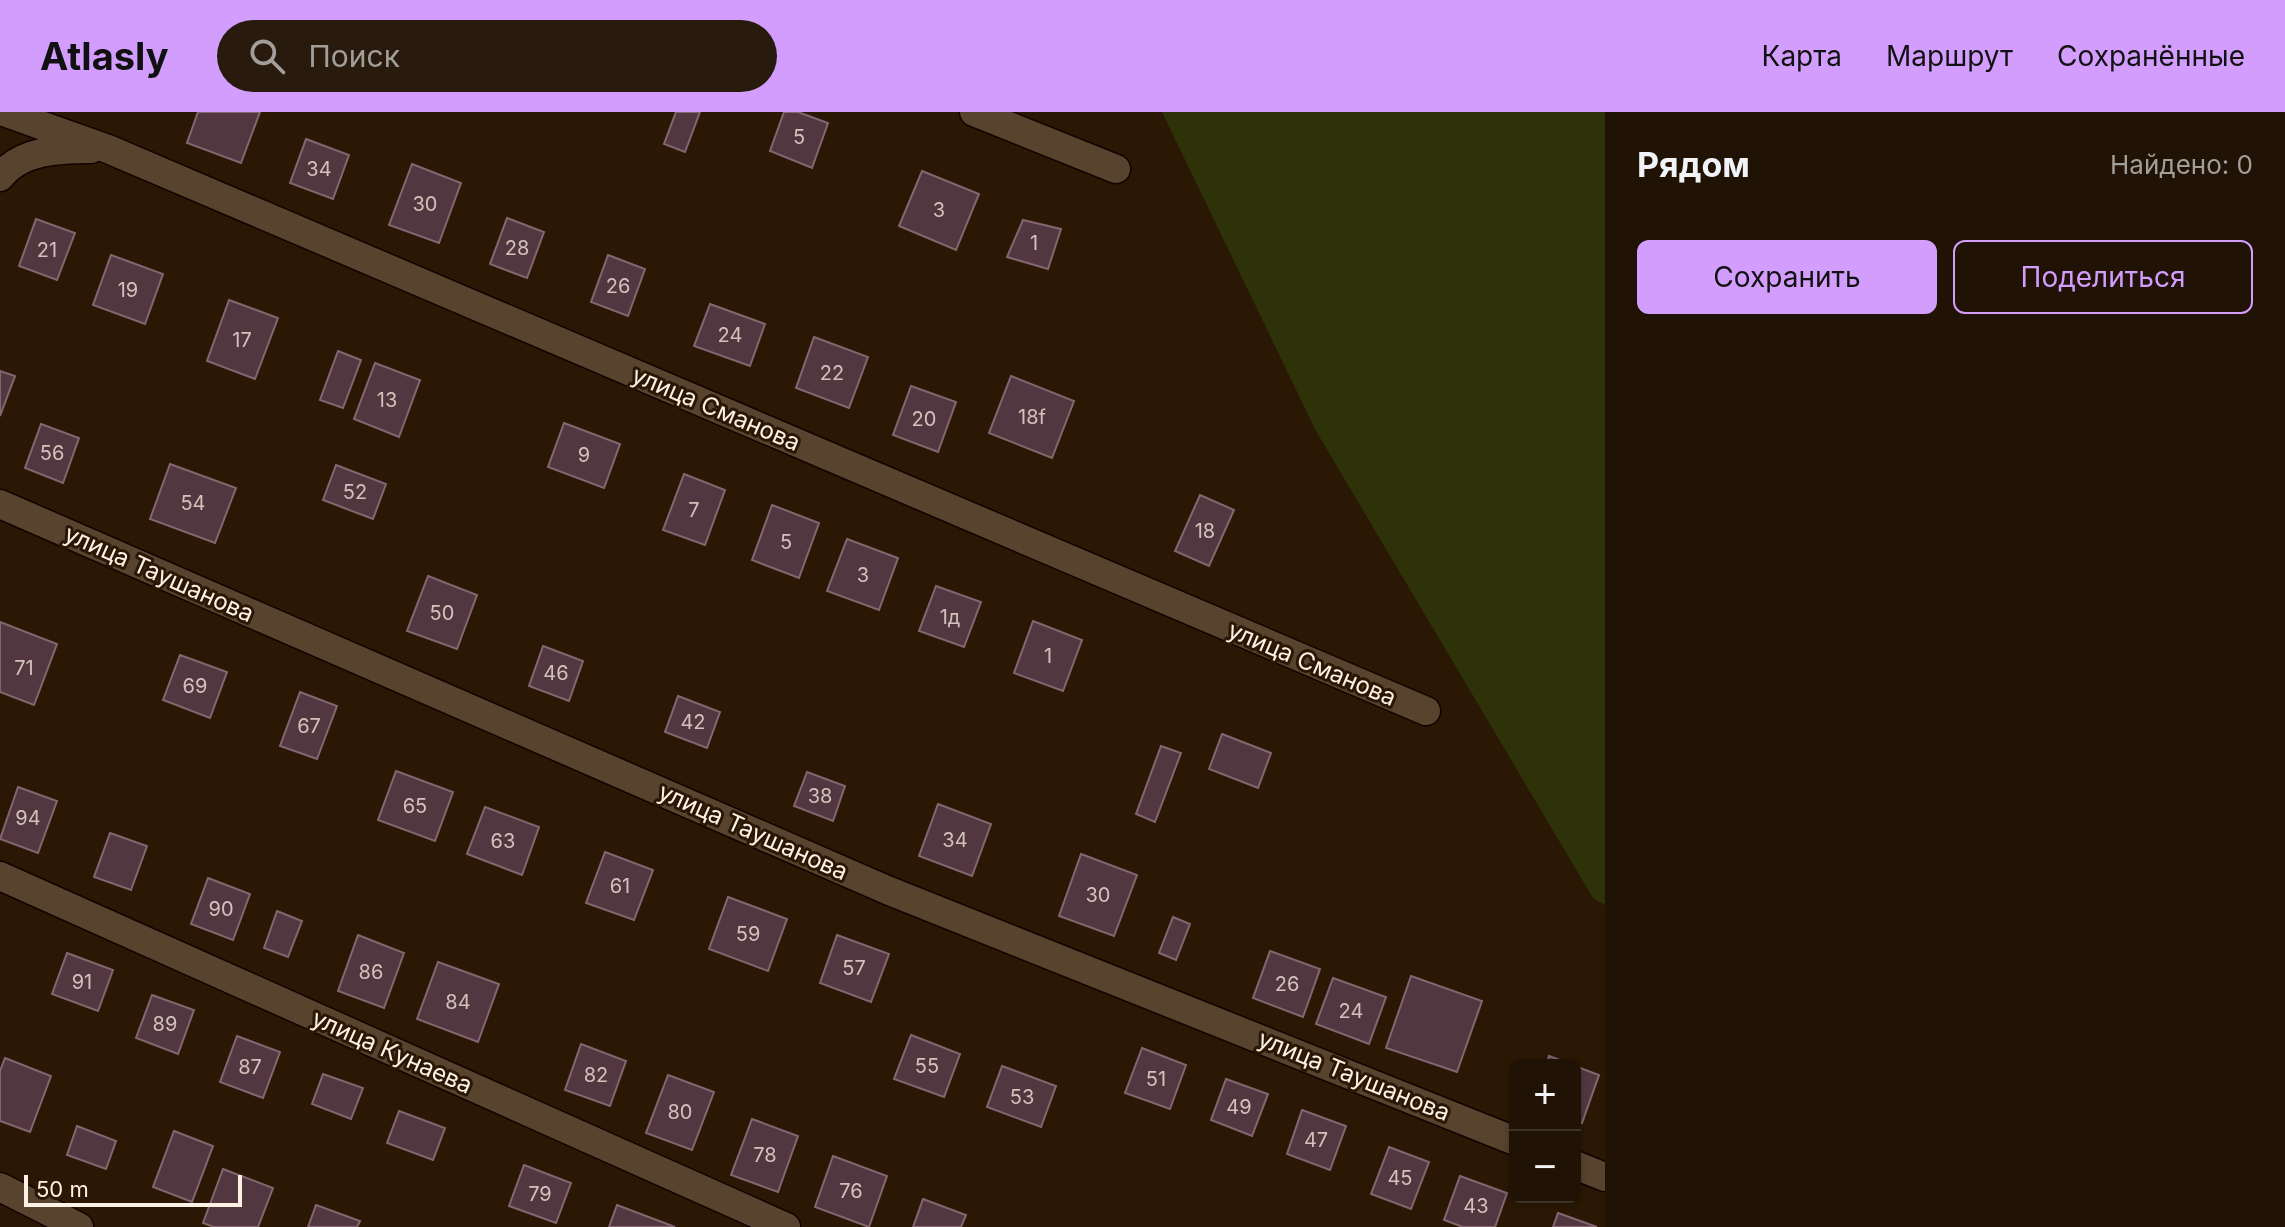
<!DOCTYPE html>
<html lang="ru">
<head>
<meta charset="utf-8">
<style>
  body { margin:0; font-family:Inter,sans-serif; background:#281b0e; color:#f1f3f6 }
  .controls { position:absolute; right:24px; bottom:24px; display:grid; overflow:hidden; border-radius:12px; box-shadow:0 2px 6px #0004 }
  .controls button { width:72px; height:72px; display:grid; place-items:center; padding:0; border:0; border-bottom:2px solid #3d3226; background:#201204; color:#f1f3f6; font:40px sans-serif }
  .scale { position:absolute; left:24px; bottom:20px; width:218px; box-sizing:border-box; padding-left:8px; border:4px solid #fdf0e4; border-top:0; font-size:22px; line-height:28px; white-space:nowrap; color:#fdf0e4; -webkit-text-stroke:6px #2a1805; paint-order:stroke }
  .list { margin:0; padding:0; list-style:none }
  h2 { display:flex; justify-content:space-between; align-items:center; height:104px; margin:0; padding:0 32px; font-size:34px }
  h2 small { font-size:26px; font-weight:400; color:#a29e9a }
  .actions { display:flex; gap:16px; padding:24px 32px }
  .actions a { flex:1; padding:18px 0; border:2px solid #d29dfd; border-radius:12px; text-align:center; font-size:28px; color:#d29dfd }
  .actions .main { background:#d29dfd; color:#111 }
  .icon { flex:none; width:44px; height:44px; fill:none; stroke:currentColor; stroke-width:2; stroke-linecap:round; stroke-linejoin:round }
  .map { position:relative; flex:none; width:1605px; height:1115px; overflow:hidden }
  header { display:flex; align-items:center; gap:48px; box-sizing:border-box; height:112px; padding:0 40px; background:#d29dfd; color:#111 }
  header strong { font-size:38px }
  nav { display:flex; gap:44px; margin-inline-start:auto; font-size:28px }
  .search { width:560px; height:72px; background:#281b0e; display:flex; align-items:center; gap:20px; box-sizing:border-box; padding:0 28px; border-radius:44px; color:#a29e9a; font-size:30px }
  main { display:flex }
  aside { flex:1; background:#201204 }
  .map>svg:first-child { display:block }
</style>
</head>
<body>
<header>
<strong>Atlasly</strong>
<div class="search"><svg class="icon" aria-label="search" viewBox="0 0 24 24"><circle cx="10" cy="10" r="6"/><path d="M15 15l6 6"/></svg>Поиск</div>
<nav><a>Карта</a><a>Маршрут</a><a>Сохранённые</a></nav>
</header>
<main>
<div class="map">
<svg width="1605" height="1115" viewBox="0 0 1605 1115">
  <rect width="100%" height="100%" fill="#2a1805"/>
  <!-- green -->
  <path fill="#2e3208" d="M1162 0H1605V793L1593 786 1316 319Z"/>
  <!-- building -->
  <g fill="#523741" stroke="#846671" stroke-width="2">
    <path d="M198 0H260L241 51 187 31Z"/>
    <path d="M676 0H700L685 40 664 32Z"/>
    <path d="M784 0H798L828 11 812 56 770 39Z"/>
    <path d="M306 27 349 43 333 87 290 71Z"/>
    <path d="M412 52 461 71 439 131 389 113Z"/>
    <path d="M922 59 979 82 956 138 899 114Z"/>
    <path d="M507 106 544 120 527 166 490 152Z"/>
    <path d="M36 107 75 121 57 168 19 154Z"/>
    <path d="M1023 108 1061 117 1048 157 1007 145Z"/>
    <path d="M111 143 163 162 145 212 93 193Z"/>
    <path d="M608 143 645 157 628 204 591 190Z"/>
    <path d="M229 188 278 206 255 267 207 249Z"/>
    <path d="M710 192 765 212 750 254 694 234Z"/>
    <path d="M814 225 868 245 849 296 796 276Z"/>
    <path d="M338 239 361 248 343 296 320 288Z"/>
    <path d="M375 251 420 268 399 325 354 307Z"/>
    <path d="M0 259 15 264 0 304Z"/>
    <path d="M1011 264 1074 289 1052 346 989 321Z"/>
    <path d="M911 274 956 290 938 340 893 323Z"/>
    <path d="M564 311 620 332 604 376 548 355Z"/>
    <path d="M41 312 79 326 63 371 25 356Z"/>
    <path d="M170 352 236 376 215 431 150 407Z"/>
    <path d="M336 353 386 372 373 407 323 388Z"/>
    <path d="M684 362 725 378 705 433 663 418Z"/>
    <path d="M1200 383 1234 398 1209 454 1175 439Z"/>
    <path d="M772 393 819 411 799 466 752 448Z"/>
    <path d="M847 427 898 446 879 498 827 479Z"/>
    <path d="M428 464 477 483 457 537 407 519Z"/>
    <path d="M936 474 981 490 964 535 919 519Z"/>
    <path d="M1033 509 1082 528 1063 579 1014 561Z"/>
    <path d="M0 510 57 532 34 593 0 580Z"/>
    <path d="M543 534 583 549 569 589 529 574Z"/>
    <path d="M180 543 227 560 210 606 163 588Z"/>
    <path d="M300 580 337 594 317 647 280 634Z"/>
    <path d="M678 584 720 600 707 636 665 620Z"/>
    <path d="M1222 622 1271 641 1258 676 1209 657Z"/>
    <path d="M1161 634 1181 641 1155 710 1136 702Z"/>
    <path d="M396 659 453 680 435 729 378 708Z"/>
    <path d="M807 660 845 674 833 709 794 694Z"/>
    <path d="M18 675 57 689 38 741 0 727Z"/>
    <path d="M938 692 991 712 972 764 919 744Z"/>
    <path d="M485 695 539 715 522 763 467 742Z"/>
    <path d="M110 721 147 734 131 778 94 765Z"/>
    <path d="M605 740 653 758 634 808 586 791Z"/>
    <path d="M1081 742 1137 763 1114 824 1059 804Z"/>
    <path d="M208 766 250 782 233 828 191 812Z"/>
    <path d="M728 785 787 807 768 859 709 837Z"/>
    <path d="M277 799 302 809 288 845 264 836Z"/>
    <path d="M1173 805 1190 812 1176 848 1159 841Z"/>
    <path d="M358 823 404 841 384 896 338 879Z"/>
    <path d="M837 823 889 842 871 890 820 871Z"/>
    <path d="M1270 839 1320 857 1303 905 1253 886Z"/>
    <path d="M67 841 113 858 98 899 52 882Z"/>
    <path d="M438 850 499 872 478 930 417 907Z"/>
    <path d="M1411 864 1482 889 1457 960 1386 936Z"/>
    <path d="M1333 866 1386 885 1369 932 1316 912Z"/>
    <path d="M152 883 194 898 178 942 136 926Z"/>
    <path d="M911 923 960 942 944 985 894 967Z"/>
    <path d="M237 924 280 940 263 986 220 970Z"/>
    <path d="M581 932 626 949 610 994 565 978Z"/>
    <path d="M1142 936 1186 953 1170 997 1125 981Z"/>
    <path d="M1549 944 1573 953H1546Z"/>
    <path d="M5 946 51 964 30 1020 0 1009V959Z"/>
    <path d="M1002 954 1056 974 1041 1015 987 995Z"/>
    <path d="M1575 954 1599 963 1582 1011 1575 1009Z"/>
    <path d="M323 962 363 976 351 1007 312 992Z"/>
    <path d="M668 963 714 980 692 1038 646 1021Z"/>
    <path d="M1226 967 1268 982 1252 1024 1211 1008Z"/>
    <path d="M1302 998 1346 1014 1330 1058 1287 1042Z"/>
    <path d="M399 999 445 1016 433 1048 387 1031Z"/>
    <path d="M752 1007 798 1024 778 1080 731 1063Z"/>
    <path d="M77 1014 116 1029 106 1057 67 1043Z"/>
    <path d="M174 1019 213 1034 192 1090 153 1075Z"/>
    <path d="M1389 1035 1429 1050 1411 1097 1371 1082Z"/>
    <path d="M833 1044 887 1064 869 1115 815 1095Z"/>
    <path d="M524 1053 571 1071 556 1111 509 1094Z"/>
    <path d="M223 1057 273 1076 258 1115H214L203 1111Z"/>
    <path d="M1460 1064 1507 1081 1495 1115H1463L1444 1108Z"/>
    <path d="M923 1087 966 1103 961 1115H913Z"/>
    <path d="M316 1093 360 1109 357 1115H308Z"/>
    <path d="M617 1093 675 1115H609Z"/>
    <path d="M1558 1101 1597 1115H1553Z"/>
  </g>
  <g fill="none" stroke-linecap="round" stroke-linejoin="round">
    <!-- street casing -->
    <g stroke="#120300" stroke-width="31">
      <g id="street">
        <path d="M4 0 108 37 1426 599"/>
        <path d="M974 0 1116 57"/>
        <path d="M0 65C21 38 59 37 91 37"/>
        <path d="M0 392 887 778 1515 1029"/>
        <path d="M0 764 786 1115"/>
        <path d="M1575 1053 1605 1065"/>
        <path d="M0 1075 79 1115"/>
      </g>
    </g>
    <!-- street -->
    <use href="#street" stroke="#58432f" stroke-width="28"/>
  </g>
  <g text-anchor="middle" stroke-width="6" stroke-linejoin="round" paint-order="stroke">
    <!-- number labels -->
    <g font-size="20" fill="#d2c2bb">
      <text x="799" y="32">5</text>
      <text x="319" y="64">34</text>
      <text x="425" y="99">30</text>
      <text x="939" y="105">3</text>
      <text x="1034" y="138">1</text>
      <text x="517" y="143">28</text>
      <text x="47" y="145">21</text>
      <text x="618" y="181">26</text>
      <text x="128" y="185">19</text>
      <text x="730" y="230">24</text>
      <text x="242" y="235">17</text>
      <text x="832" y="268">22</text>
      <text x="387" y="295">13</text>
      <text x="1032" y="312">18f</text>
      <text x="924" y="314">20</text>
      <text x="52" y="348">56</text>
      <text x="584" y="350">9</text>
      <text x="355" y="387">52</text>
      <text x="193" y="398">54</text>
      <text x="694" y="405">7</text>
      <text x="1205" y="426">18</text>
      <text x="786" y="437">5</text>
      <text x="863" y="470">3</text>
      <text x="442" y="508">50</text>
      <text x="950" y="512">1д</text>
      <text x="1048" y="551">1</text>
      <text x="24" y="563">71</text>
      <text x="556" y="568">46</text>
      <text x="195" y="581">69</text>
      <text x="693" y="617">42</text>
      <text x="309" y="621">67</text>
      <text x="820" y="691">38</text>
      <text x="415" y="701">65</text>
      <text x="28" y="713">94</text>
      <text x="955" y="735">34</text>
      <text x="503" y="736">63</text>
      <text x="620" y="781">61</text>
      <text x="1098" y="790">30</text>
      <text x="221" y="804">90</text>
      <text x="748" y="829">59</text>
      <text x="854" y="863">57</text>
      <text x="371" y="867">86</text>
      <text x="82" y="877">91</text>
      <text x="1287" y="879">26</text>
      <text x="458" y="897">84</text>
      <text x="1351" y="906">24</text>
      <text x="165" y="919">89</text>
      <text x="927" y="961">55</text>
      <text x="250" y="962">87</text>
      <text x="596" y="970">82</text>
      <text x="1156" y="974">51</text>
      <text x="1022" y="992">53</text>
      <text x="1239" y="1002">49</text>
      <text x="680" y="1007">80</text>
      <text x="1316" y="1035">47</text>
      <text x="765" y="1050">78</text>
      <text x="1400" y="1073">45</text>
      <text x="851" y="1086">76</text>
      <text x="540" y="1089">79</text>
      <text x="1476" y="1101">43</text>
    </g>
    <!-- street labels -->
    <g font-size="24" fill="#fdf0e4" stroke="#2a1805">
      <text transform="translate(716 297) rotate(23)" y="8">улица Сманова</text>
      <text transform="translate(159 462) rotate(24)" y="8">улица Таушанова</text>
      <text transform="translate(1312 552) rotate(23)" y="8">улица Сманова</text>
      <text transform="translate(753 720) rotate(24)" y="8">улица Таушанова</text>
      <text transform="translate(392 940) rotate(24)" y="8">улица Кунаева</text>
      <text transform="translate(1354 964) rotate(22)" y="8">улица Таушанова</text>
    </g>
  </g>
</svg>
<div class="controls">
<button>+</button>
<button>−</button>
</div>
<div class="scale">50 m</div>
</div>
<aside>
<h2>Рядом<small>Найдено: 0</small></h2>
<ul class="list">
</ul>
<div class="actions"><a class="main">Сохранить</a><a>Поделиться</a></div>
</aside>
</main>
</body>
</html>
